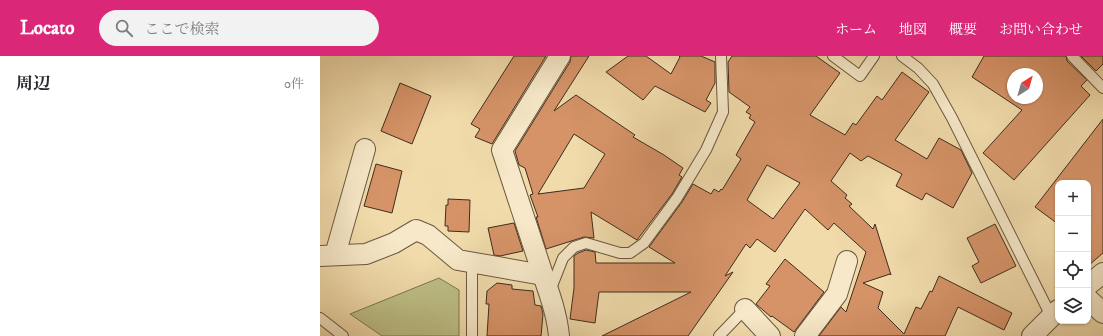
<!DOCTYPE html>
<html lang="ja">
<head>
<meta charset="utf-8">
<style>
  body { margin:0; font-family:"IM FELL DW Pica","Noto Serif JP",serif; background:#f2f2f3; color:#2b2b33 }
  .controls { position:absolute; right:12px; bottom:12px; display:grid; overflow:hidden; border-radius:8px; box-shadow:0 1px 3px #0004 }
  .controls button { width:36px; height:36px; display:grid; place-items:center; padding:0; border:0; border-bottom:1px solid #e1e1e2; background:#fff; color:#2b2b33; font:20px sans-serif }
  .compass { position:absolute; left:687px; top:12px; width:36px; height:36px; border-radius:50%; background:#fff; box-shadow:0 1px 3px #0004; rotate:37deg }
  .list { margin:0; padding:0; list-style:none }
  h2 { display:flex; justify-content:space-between; align-items:center; height:52px; margin:0; padding:0 16px; font-size:17px }
  h2 small { font-size:13px; font-weight:400; color:#7c7c81 }
  .icon { flex:none; width:22px; height:22px; fill:none; stroke:currentColor; stroke-width:2; stroke-linecap:round; stroke-linejoin:round }
  .map { position:relative; flex:none; width:783px; height:280px; overflow:hidden }
  header { display:flex; align-items:center; gap:24px; box-sizing:border-box; height:56px; padding:0 20px; background:#db2777; color:#fff }
  header strong { font-size:19px }
  nav { display:flex; gap:22px; margin-inline-start:auto; font-size:14px }
  .search { width:280px; height:36px; background:#f2f2f3; display:flex; align-items:center; gap:10px; box-sizing:border-box; padding:0 14px; border-radius:22px; color:#7c7c81; font-size:15px }
  main { display:flex }
  aside { flex:1; background:#fff }
  .map>svg:first-child { display:block }
</style>
</head>
<body>
<header>
<strong>Locato</strong>
<div class="search"><svg class="icon" aria-label="search" viewBox="0 0 24 24"><circle cx="10" cy="10" r="6"/><path d="M15 15l6 6"/></svg>ここで検索</div>
<nav><a>ホーム</a><a>地図</a><a>概要</a><a>お問い合わせ</a></nav>
</header>
<main>
<aside>
<h2>周辺<small>0件</small></h2>
<ul class="list">
</ul>
</aside>
<div class="map">
<svg width="783" height="280" viewBox="0 0 783 280">
  <rect width="100%" height="100%" fill="#f1dbab"/>
  <filter id="stains"><feTurbulence type="fractalNoise" baseFrequency=".005" numOctaves="4"/><feColorMatrix values="0 0 0 0 .2 0 0 0 0 .09 0 0 0 0 .02 0 0 0 .5 -.17"/></filter>
  <radialGradient id="worn" r=".72"><stop offset=".6" stop-color="#630" stop-opacity="0"/><stop offset="1" stop-color="#630" stop-opacity=".3"/></radialGradient>
  <!-- green -->
  <path fill="#bdbf86" stroke="#7e7652" d="M119 222 139 234V280H62L30 258Z"/>
  <!-- building -->
  <g fill="#d69368" stroke="#3e2d1d" fill-rule="evenodd">
    <path d="M194 0H226L172 88 155 81 160 73 151 68Z"/>
    <path d="M251 0H269L234 55 256 39 315 79 313 81 344 99 363 112 359 119 362 121 352 138 317 184 271 156 274 182 264 181 226 193 216 161H218L210 139 213 138 205 112 199 109 195 95 250 6ZM254 78 285 98 264 132 218 138Z"/>
    <path d="M308 0H326L351 18 360 1 359 0H381L395 6V27L386 44 391 47 385 56 335 30 323 44 286 16Z"/>
    <path d="M412 0H496L520 17 490 59 525 79 533 67 536 69 557 40 562 44 582 16 609 36 575 84 607 103 619 82 641 94 652 117 633 152 606 137 602 144 576 130 582 118 548 100 541 105 530 97 511 125 527 139 525 142 532 148 529 150 553 173 555 168 571 219 570 218 543 227 563 236 558 252 584 278 596 251 601 253 610 235 612 236 619 220 692 257 684 274 638 251 625 280H499L521 251 526 256 546 196 514 167 508 174 485 153 455 196 437 183 430 192 426 188 405 220 413 216 368 280H282L371 236H279L275 267 250 263 254 232V200L258 197 266 194 275 196 276 207H355L329 191 362 146 373 128 391 138 394 133 399 136 401 133 402 134 421 103 416 99 435 66 429 62 431 59 426 56 430 51 409 36 408 6ZM447 109 480 127 453 163 427 144Z"/>
    <path d="M664 0H746L747 5 767 24 761 30 770 39 694 124 663 97 702 54 652 21ZM693 18H717V42H693Z"/>
    <path d="M761 0H783V8L776 15Z"/>
    <path d="M80 27 111 40 92 88 61 75Z"/>
    <path d="M783 63V197L768 210V127H738V168L715 151Z"/>
    <path d="M56 108 82 115 72 157 44 150Z"/>
    <path d="M128 143 150 144 149 176 128 175V170H125L126 149H128Z"/>
    <path d="M194 167 203 195 180 200 174 199 168 172Z"/>
    <path d="M675 168 696 210 661 227 652 210 659 206 647 182Z"/>
    <path d="M465 203 504 236 474 276 452 260 451 261 436 248 450 230 446 228Z"/>
    <path d="M177 227 192 229V233L213 235 215 249 221 250 223 258 221 280H167L169 248H166L167 235Z"/>
  </g>
  <g fill="none" stroke-linecap="round" stroke-linejoin="round">
    <!-- service casing -->
    <g stroke="#6b5840" stroke-width="12">
      <g id="service">
        <path d="M513 0 540 20 554 0"/>
        <path d="M582 0 598 12 613 28 632 62 731 260"/>
        <path d="M752 0 783 32"/>
        <path d="M230 235 243 202 254 191 266 187 300 197H310L324 187 357 142 386 94 403 56 401 0"/>
        <path d="M0 262 23 280"/>
        <path d="M152 280V207"/>
        <path d="M399 280 425 253"/>
      </g>
    </g>
    <!-- minor casing -->
    <g stroke="#6b5840" stroke-width="22">
      <g id="minor">
        <path d="M15 199 45 93"/>
        <path d="M0 200 46 198 74 187 96 174 108 179 138 204 223 219C230 239 237 259 239 280"/>
        <path d="M223 219 182 94 240 0"/>
        <path d="M768 229 783 217"/>
        <path d="M768 243 783 257"/>
        <path d="M425 253 450 280"/>
        <path d="M485 280 517 238 527 205"/>
        <path d="M712 280 738 254"/>
      </g>
    </g>
    <!-- service -->
    <use href="#service" stroke="#f6e8c8" stroke-width="10"/>
    <!-- minor -->
    <use href="#minor" stroke="#f6e8c8" stroke-width="20"/>
  </g>
  <rect width="100%" height="100%" filter="url(#stains)"/>
  <rect width="100%" height="100%" fill="url(#worn)"/>
</svg>
<div class="controls">
<button>+</button>
<button>−</button>
<button><svg class="icon" aria-label="locate" viewBox="0 0 24 24"><circle cx="12" cy="12" r="6"/><path d="M12 2v4M12 18v4M2 12h4M18 12h4"/></svg></button>
<button><svg class="icon" aria-label="layers" viewBox="0 0 24 24"><path d="M12 4l9 5-9 5-9-5zM3 14l9 5 9-5"/></svg></button>
</div>
<svg class="compass" viewBox="-18 -18 36 36"><path d="M0-13l5 13h-10z" fill="#e53935"/><path d="M0 13l5-13h-10z" fill="#7c7c81"/></svg>
</div>
</main>
</body>
</html>
